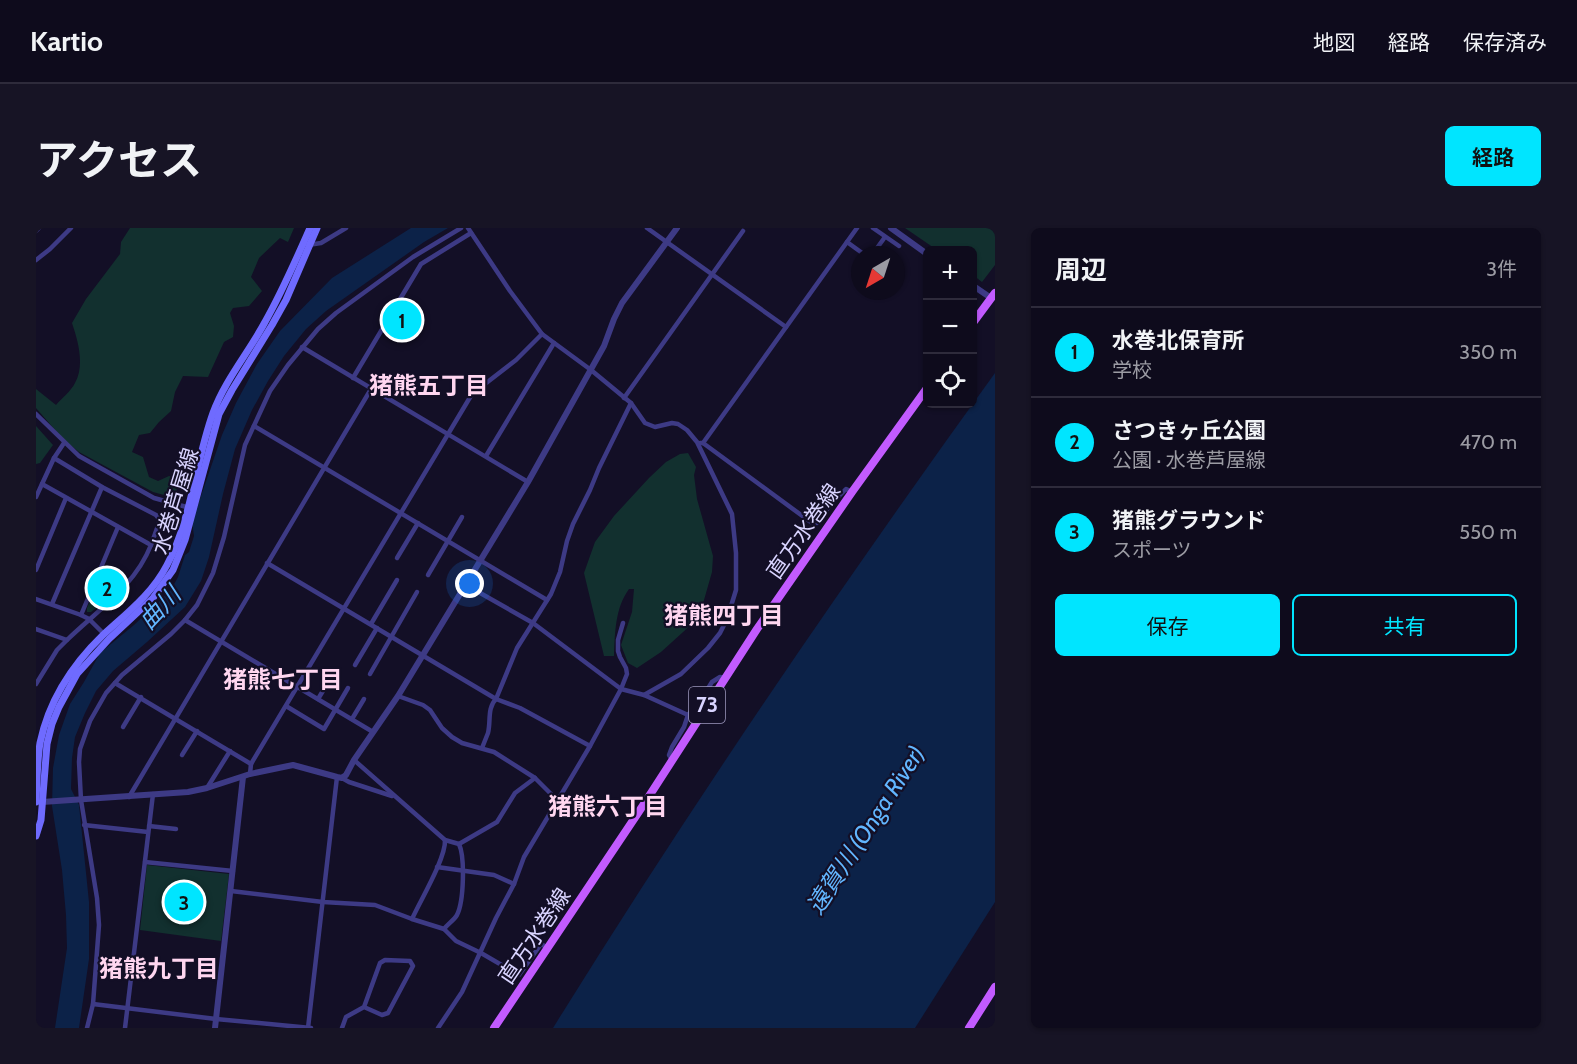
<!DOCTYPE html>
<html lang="ja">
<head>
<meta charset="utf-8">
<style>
  body { margin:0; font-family:Cabin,"Noto Sans JP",sans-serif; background:#171425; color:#f1f3f6 }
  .controls { position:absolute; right:18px; top:18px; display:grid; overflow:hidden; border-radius:9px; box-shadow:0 2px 4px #0004 }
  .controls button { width:54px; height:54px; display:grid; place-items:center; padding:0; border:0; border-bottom:2px solid #2e2b3b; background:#0e0b1c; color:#f1f3f6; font:30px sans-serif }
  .compass { position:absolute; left:815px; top:18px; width:54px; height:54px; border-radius:50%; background:#0e0b1c; box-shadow:0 2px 4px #0004; rotate:219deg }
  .you { position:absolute; left:434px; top:356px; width:21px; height:21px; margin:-15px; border:4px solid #fff; border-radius:50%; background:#1a73e8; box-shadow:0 0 0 9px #1a73e833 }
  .badge { display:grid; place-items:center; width:39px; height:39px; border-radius:50%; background:#00e5ff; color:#111; font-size:20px; font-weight:700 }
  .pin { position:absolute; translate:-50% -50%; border:3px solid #fff; box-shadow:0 2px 6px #0006 }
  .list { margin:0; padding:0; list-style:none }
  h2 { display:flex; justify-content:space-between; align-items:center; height:78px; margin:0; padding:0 24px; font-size:26px }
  h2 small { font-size:20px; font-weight:400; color:#9b9ba3 }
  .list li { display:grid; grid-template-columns:39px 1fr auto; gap:18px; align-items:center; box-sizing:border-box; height:90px; padding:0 24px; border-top:2px solid #2e2b3b }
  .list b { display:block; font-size:22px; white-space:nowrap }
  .list p { margin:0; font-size:20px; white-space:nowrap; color:#9b9ba3 }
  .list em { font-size:20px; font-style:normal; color:#9b9ba3 }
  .actions { display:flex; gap:12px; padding:18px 24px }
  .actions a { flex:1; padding:14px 0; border:2px solid #00e5ff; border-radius:9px; text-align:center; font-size:21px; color:#00e5ff }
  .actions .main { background:#00e5ff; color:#111 }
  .icon { flex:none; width:33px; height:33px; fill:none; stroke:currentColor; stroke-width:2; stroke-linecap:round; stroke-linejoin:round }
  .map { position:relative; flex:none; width:959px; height:800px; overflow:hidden; border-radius:9px }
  header { display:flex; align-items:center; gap:36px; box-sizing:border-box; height:84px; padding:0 30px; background:#0e0b1c; border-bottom:2px solid #2e2b3b }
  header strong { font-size:28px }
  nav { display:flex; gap:33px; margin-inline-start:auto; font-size:21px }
  .intro { display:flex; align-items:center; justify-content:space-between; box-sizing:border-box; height:144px; padding:0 36px }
  h1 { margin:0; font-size:42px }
  .button { padding:15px 27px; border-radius:9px; background:#00e5ff; color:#111; font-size:21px; font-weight:700 }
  main { display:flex; gap:36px; padding:0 36px }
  aside { flex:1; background:#0e0b1c; border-radius:9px; box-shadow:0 2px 4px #0004 }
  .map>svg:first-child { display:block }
</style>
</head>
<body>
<header>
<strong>Kartio</strong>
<nav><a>地図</a><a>経路</a><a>保存済み</a></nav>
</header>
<div class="intro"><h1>アクセス</h1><a class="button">経路</a></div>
<main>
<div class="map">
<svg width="959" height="800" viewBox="0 0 959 800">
  <rect width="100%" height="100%" fill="#130f26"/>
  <!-- green -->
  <g fill="#12302f">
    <path d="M94 0H258L252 14 244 10 223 30 215 49 226 63 213 78 197 80 194 85 198 98 197 109 188 114 172 149 147 148 139 164 135 183 123 194 114 205 103 207 96 224 107 229 113 249 122 253 133 248 143 250 139 270 117 264 43 224 27 211 0 180V161L20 177C26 170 35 163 39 155 49 137 42 113 36 95L50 71 84 26 85 14Z"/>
    <path d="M869 0H959V37L946 54 937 47 936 22H901Z"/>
    <path d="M0 198 17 217 4 235 0 236Z"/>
    <path d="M652 225 660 239 658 247 661 271 677 328 676 344 664 386 657 395 625 424 601 440 592 435 585 417 596 384 598 361H593C579 380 579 405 578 428H568L548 345 559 314 578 288 613 250 630 234 644 226Z"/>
    <path d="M68 341 89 354 77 366 55 384H51V380Z"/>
    <path d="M111 637 193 646 185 713 104 702Z"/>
  </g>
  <!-- water -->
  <g fill="#0c2248">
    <path d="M375 0H412L388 14 290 83 270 101 248 128 232 153 216 182 199 221 187 266 173 329 165 353 149 379 111 414 77 443 60 463 49 485 39 509 36 530 35 561 43 577 53 674V731L43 800H19L31 720 30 687 26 642 16 578 17 540 23 507 34 476 48 454 64 425 98 397 135 362 142 349 149 327 153 324 158 308 156 294 186 207 200 175 221 136 244 103 296 50Z"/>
    <path d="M959 145V674L879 800H517C656 576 805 358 959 145Z"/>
  </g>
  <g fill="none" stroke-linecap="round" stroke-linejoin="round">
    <!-- minor -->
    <g stroke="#3d3a85" stroke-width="4.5">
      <path d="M432 0 474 63 506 106 555 142 595 175 609 195 619 199 636 195 642 196 651 202 661 214 696 286 700 325V362L691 391 684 405 672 420 645 446 608 467"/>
      <path d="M611 0 750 99"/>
      <path d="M837 0 863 18"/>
      <path d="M0 3 3 0"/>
      <path d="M811 14 829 27"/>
      <path d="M272 17 285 15 310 0"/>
      <path d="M836 27 849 9"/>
      <path d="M0 32 14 21 35 0"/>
      <path d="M266 119 492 254"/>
      <path d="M317 150 385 36 435 5"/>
      <path d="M588 170 707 3"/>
      <path d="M0 186 43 228 118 270 154 280"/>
      <path d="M218 198 511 372"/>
      <path d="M664 215H667L776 295H781L795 276 810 261 816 264"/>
      <path d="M667 215 821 0"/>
      <path d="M450 228 518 115"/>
      <path d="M18 230 66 259 120 287 124 292 115 317"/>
      <path d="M6 256 18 230 28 215"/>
      <path d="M0 269 6 256 115 317C99 358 62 382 31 412L0 401"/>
      <path d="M361 330 382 295"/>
      <path d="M231 335 460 471 484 480 554 518"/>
      <path d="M0 342 30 270"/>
      <path d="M392 347 426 289"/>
      <path d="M430 357 497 395 585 461 608 467 652 487"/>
      <path d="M0 371 45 387 53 391 68 406"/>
      <path d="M16 376 66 259"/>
      <path d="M45 387 82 299"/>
      <path d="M149 392 337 504"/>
      <path d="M335 396 361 352"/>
      <path d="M319 437 341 400"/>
      <path d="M334 446 381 364"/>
      <path d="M79 455 215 536"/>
      <path d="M0 456 21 422 31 412"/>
      <path d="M362 468 387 477 394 482 406 500 416 509 426 515 458 524 499 550 522 573"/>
      <path d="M282 471 293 453"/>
      <path d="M250 478 288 501 312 460"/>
      <path d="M316 491 328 471"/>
      <path d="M87 499 105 469"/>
      <path d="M446 520C448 515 450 510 452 505 455 493 451 480 460 471L481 420 515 366 524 344 531 313 537 296 554 262 563 240 595 175"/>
      <path d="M146 527 161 503"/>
      <path d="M318 532 409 612 423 616C429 629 428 673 421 687 418 692 412 696 408 701"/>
      <path d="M636 532 633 527 636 519 648 499 652 487 664 473 676 454 684 449 689 450"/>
      <path d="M214 546 215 536 436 166 480 132 506 106"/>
      <path d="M306 550 313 554 356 568"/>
      <path d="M171 560 194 523"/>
      <path d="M93 569 335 161"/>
      <path d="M48 597 112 604"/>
      <path d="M113 598 140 601"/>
      <path d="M423 616 461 594 479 565 499 550"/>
      <path d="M109 634 197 643"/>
      <path d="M401 639 458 647 478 656"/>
      <path d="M195 663 287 674 339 677 376 691 408 701 420 713 445 725 483 747 505 716 512 720"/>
      <path d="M376 691C384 673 410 630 409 612"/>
      <path d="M57 776 180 791 275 800"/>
      <path d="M51 800 57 776 63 697 61 670 45 572 43 534 44 521 54 493 70 465 86 447 135 406 149 392 161 377 177 345 188 309 209 217 234 163 252 137 282 101 300 85 377 29 425 0"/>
      <path d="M89 800 117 566"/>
      <path d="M272 800 301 549"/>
      <path d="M306 800 310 789 328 779 344 735 349 732 374 733 377 738 352 785 346 787 328 779"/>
      <path d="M402 800 426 764 460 690 478 656 488 629 554 518 585 461 591 446 590 440 584 429 582 423V412L587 395"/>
    </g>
    <!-- tertiary -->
    <g stroke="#3d3a85" stroke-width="6">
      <path d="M855 0 891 26"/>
      <path d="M936 57 955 70"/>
      <path d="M6 574 152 564 171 560 214 546 257 537 301 549 306 550 310 547 318 532 362 468 492 254 568 118 578 91 586 75 641 0"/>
      <path d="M179 800 207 549"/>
    </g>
    <!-- secondary -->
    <g stroke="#6f6bff" stroke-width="7">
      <path d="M0 574C1 555 1 534 4 515 13 472 36 437 67 407 91 385 116 366 131 337 156 290 159 235 177 185 189 152 213 124 229 94 246 64 260 32 274 0"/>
      <path d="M0 608 5 592 11 516 16 496 23 479 41 446 73 411 117 370 137 342 149 312 183 186 196 162 236 97 250 72 281 0"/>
    </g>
    <!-- primary -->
    <g stroke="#c25bff" stroke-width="8">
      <path d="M936 96 959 65"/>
      <path d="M458 800 608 576 721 401 816 264 891 160"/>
      <path d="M933 800 959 759"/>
    </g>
  </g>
  <g text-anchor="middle" stroke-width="4.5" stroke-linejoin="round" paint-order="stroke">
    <!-- shield labels -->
    <rect fill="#130f26" stroke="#9e99be" stroke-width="1.5" x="653" y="459" width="36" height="36" rx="4.5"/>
    <g font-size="21" font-weight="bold" fill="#d9d4ff">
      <text x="671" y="484">73</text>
    </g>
    <!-- street labels -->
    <g font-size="22" fill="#d9d4ff" stroke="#130f26">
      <text transform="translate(139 273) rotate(-73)" y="8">水巻芦屋線</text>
      <text transform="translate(767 303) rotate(-55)" y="8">直方水巻線</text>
      <text transform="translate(498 708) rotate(-56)" y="8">直方水巻線</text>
    </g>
    <!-- neighbourhood labels -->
    <g font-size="24" font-weight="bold" fill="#ffd6f0" stroke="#130f26">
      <text x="393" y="166">猪熊五丁目</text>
      <text x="688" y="396">猪熊四丁目</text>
      <text x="247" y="460">猪熊七丁目</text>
      <text x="572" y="587">猪熊六丁目</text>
      <text x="123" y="749">猪熊九丁目</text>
    </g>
    <!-- water labels -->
    <g font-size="24" font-style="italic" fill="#62b6ff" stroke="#130f26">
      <text transform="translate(124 380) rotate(-47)" y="8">曲川</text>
      <text transform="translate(830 602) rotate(-57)" y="8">遠賀川 (Onga River)</text>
    </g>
  </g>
</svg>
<div class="controls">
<button>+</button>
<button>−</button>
<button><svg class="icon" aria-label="locate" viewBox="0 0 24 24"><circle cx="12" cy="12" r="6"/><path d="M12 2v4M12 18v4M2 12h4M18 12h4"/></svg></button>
</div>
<svg class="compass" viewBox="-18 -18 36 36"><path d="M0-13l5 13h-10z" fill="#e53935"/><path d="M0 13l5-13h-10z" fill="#9b9ba3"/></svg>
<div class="you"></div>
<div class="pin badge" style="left:366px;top:92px">1</div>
<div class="pin badge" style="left:71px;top:360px">2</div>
<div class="pin badge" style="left:148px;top:674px">3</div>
</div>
<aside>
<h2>周辺<small>3件</small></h2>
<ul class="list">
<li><span class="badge">1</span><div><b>水巻北保育所</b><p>学校</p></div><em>350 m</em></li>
<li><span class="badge">2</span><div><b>さつきヶ丘公園</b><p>公園 · 水巻芦屋線</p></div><em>470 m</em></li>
<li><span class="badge">3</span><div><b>猪熊グラウンド</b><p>スポーツ</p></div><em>550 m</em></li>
</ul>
<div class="actions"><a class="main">保存</a><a>共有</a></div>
</aside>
</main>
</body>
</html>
